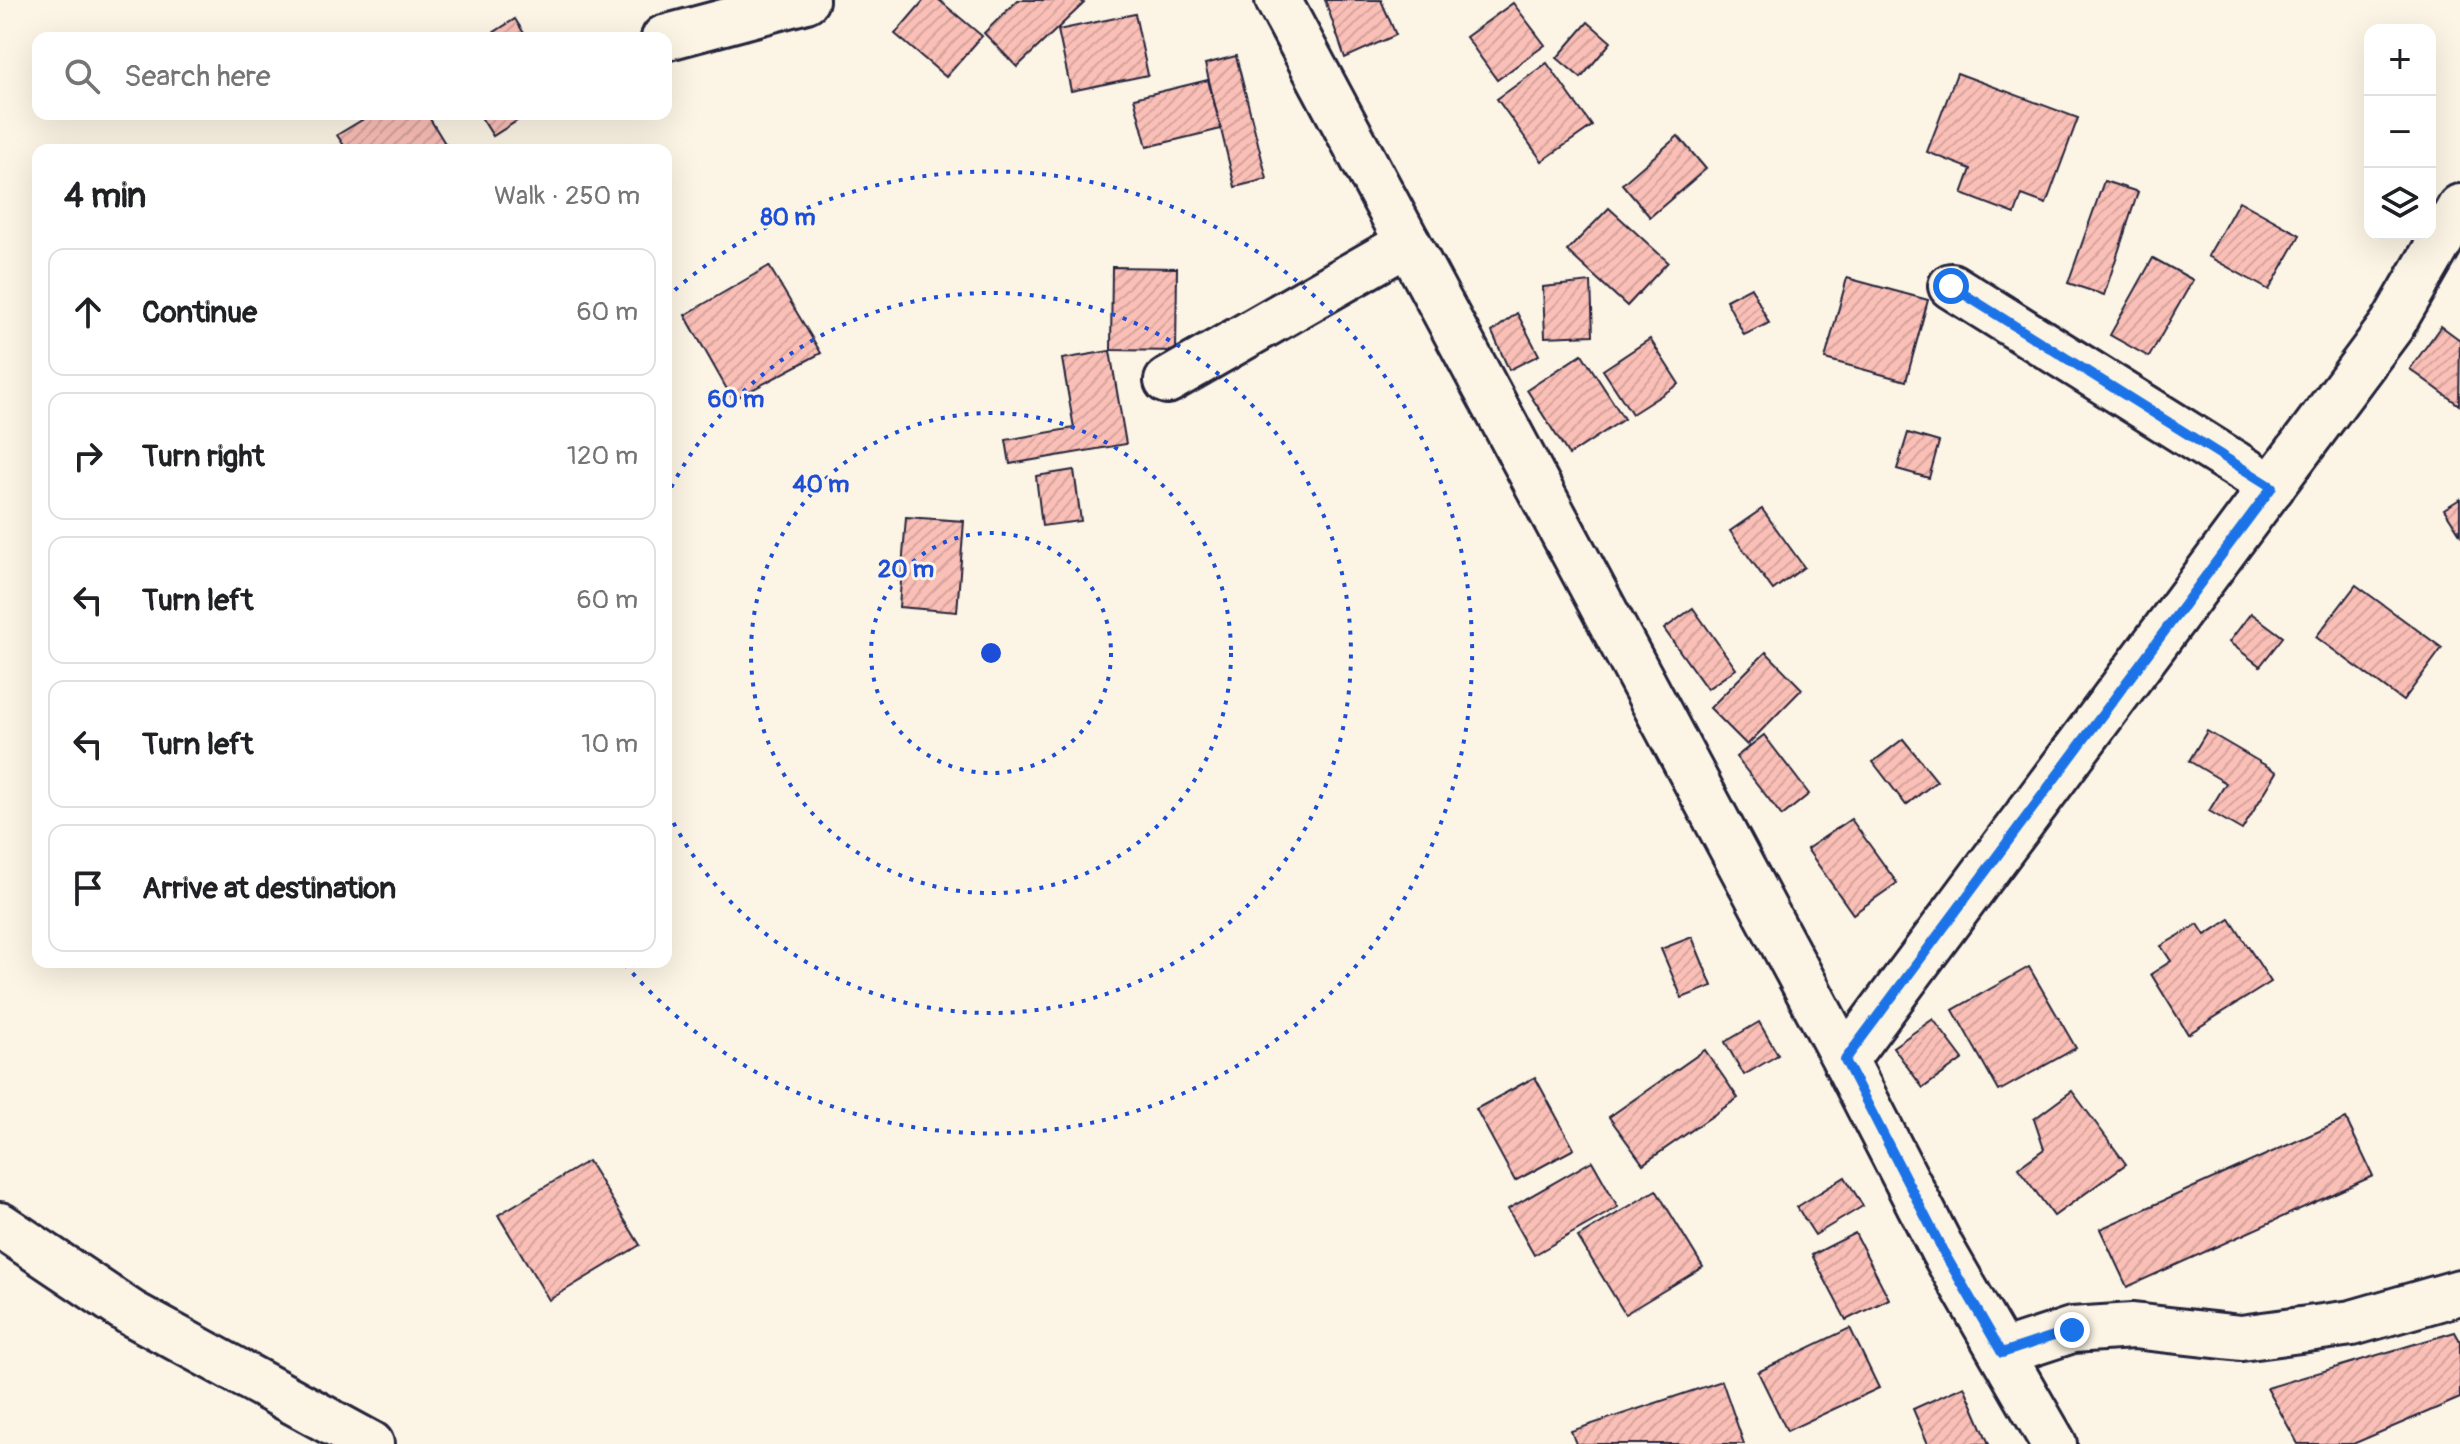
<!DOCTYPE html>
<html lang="en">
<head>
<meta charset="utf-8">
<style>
  body { margin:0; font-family:Pangolin,sans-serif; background:#f6f6f6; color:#202124 }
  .controls { position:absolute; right:24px; top:24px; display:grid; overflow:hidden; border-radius:16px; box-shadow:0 8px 32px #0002 }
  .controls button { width:72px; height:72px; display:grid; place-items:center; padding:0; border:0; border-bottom:2px solid #e0e0e0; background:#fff; color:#202124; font:40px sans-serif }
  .stop { position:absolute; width:24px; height:24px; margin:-18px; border:6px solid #1a73e8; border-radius:50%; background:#fff }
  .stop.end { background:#1a73e8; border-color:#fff; box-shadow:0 2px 8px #0008 }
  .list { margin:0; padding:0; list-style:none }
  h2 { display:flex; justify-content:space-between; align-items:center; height:104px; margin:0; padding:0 32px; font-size:34px }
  h2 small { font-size:26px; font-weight:400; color:#757577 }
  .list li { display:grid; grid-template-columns:52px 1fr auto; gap:24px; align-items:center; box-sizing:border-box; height:128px; margin:0 16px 16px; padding:0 16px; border:2px solid #e0e0e0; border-radius:16px }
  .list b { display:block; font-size:30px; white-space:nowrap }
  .list em { font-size:26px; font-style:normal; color:#757577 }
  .icon { flex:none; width:44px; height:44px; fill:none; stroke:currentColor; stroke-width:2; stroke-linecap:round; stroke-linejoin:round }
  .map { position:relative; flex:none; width:2460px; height:1444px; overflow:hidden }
  .search { position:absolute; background:#fff; box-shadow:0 8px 32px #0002; left:32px; top:32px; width:640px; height:88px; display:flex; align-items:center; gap:20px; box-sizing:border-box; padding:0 28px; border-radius:16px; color:#757577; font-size:30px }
  .panel { position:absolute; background:#fff; box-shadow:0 8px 32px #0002; left:32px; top:144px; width:640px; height:824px; border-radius:16px }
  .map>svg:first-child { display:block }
</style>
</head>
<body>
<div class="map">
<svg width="2460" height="1444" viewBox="0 0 2460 1444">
  <defs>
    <pattern id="building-hatch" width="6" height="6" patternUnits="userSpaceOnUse" patternTransform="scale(2)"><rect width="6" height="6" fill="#fabfb6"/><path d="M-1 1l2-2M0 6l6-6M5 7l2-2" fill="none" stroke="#d6a49d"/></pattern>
  </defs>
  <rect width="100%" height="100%" fill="#fcf5e5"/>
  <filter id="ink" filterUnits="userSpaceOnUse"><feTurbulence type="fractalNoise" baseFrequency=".0125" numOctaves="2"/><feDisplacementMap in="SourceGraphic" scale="16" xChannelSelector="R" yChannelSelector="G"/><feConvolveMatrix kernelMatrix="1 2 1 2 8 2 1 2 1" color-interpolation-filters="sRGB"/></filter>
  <g filter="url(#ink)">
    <!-- building -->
    <g fill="url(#building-hatch)" stroke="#22223b" stroke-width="2">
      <path d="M924 0H939L982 36 946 77 895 34Z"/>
      <path d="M1018 0H1080L1084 3 1017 67 984 33Z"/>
      <path d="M1325 0H1381L1396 35 1345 58Z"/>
      <path d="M1513 3 1545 45 1497 80 1466 37Z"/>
      <path d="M1135 14 1148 75 1071 91 1058 30Z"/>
      <path d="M515 19 527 38H485Z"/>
      <path d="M1588 22 1611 42 1581 78 1557 58Z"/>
      <path d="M1236 56 1267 179 1235 187 1205 64Z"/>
      <path d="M1547 63 1592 126 1542 161 1497 99Z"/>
      <path d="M1957 73 2078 118 2046 204 2022 195 2015 214 1962 194 1971 169 1927 152Z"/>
      <path d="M1208 80 1221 129 1147 147 1134 98Z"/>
      <path d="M372 114H427L449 150H347L337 135Z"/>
      <path d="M479 114H528L493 136Z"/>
      <path d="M1678 136 1706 169 1650 217 1622 184Z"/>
      <path d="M2104 181 2138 192 2104 295 2068 283Z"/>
      <path d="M2239 201 2300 235 2269 290 2208 256Z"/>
      <path d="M1609 208 1668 262 1627 306 1567 251Z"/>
      <path d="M2153 258 2193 280 2149 357 2110 335Z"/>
      <path d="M769 266 821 353 733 400 685 315Z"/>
      <path d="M1112 267 1177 268 1176 351 1111 350Z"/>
      <path d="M1847 278 1928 300 1906 381 1825 359Z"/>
      <path d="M1591 282 1593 335 1545 337 1543 287Z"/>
      <path d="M1751 287 1769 323 1744 335 1726 300Z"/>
      <path d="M1517 313 1539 355 1509 370 1492 332Z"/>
      <path d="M2441 326 2460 340 2459 405 2410 369Z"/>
      <path d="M1650 339 1679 384 1632 414 1603 370Z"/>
      <path d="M1110 351 1126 444 1010 464 1006 440 1074 428 1062 359Z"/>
      <path d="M1582 354 1624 419 1569 455 1527 390Z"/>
      <path d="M1908 433 1939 442 1929 478 1897 469Z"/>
      <path d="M1074 470 1081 521 1042 526 1036 476Z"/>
      <path d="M2460 499V534L2444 509Z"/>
      <path d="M1762 509 1804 567 1773 590 1730 531Z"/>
      <path d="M906 517 964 521 957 612 899 607Z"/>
      <path d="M2356 585 2442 648 2403 701 2316 637Z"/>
      <path d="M1693 608 1736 669 1707 689 1664 629Z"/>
      <path d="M2251 613 2283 637 2260 666 2229 642Z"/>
      <path d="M1766 652 1802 689 1747 745 1710 708Z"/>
      <path d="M2207 731 2277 772 2242 830 2209 811 2226 783 2189 761Z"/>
      <path d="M1764 735 1809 794 1782 816 1736 757Z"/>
      <path d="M1903 739 1937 781 1906 805 1873 762Z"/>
      <path d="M1851 819 1897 883 1853 914 1807 849Z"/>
      <path d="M2230 919 2271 982 2188 1034 2151 974 2171 961 2161 946 2198 924 2205 935Z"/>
      <path d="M1692 937 1712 986 1682 998 1661 949Z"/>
      <path d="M2029 967 2076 1048 1999 1091 1953 1010Z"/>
      <path d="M1933 1019 1963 1059 1923 1088 1893 1047Z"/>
      <path d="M1759 1022 1778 1055 1744 1075 1725 1042Z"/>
      <path d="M1705 1050 1738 1098 1643 1164 1609 1117Z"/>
      <path d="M1535 1077 1574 1149 1515 1181 1476 1109Z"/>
      <path d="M2072 1091 2126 1164 2054 1216 2018 1168 2044 1149 2034 1119Z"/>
      <path d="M2346 1119 2373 1176 2127 1287 2100 1229Z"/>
      <path d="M588 1161 640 1245 549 1300 498 1215Z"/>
      <path d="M1592 1161 1618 1207 1534 1255 1508 1209Z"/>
      <path d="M1845 1177 1863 1206 1815 1235 1797 1207Z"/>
      <path d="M1656 1190 1703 1267 1625 1314 1578 1237Z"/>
      <path d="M1855 1233 1889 1299 1846 1320 1812 1255Z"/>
      <path d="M1850 1328 1879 1388 1787 1431 1758 1372Z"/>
      <path d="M2455 1332 2460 1341V1398L2353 1444H2298L2267 1388Z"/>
      <path d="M1722 1381 1744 1444H1576L1571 1431Z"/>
      <path d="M1964 1386 1989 1444H1928L1913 1409Z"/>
    </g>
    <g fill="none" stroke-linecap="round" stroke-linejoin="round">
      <!-- minor casing -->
      <g stroke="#22223b" stroke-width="50">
        <g id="minor">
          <path d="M664 38 806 0"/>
          <path d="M1951 286 2272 487"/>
          <path d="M1167 381 1408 243"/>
          <path d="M1845 1060 2392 325 2460 207"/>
          <path d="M0 1225 131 1313 371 1444"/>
          <path d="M2002 1353 2072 1330 2133 1326 2241 1338 2352 1323 2460 1292"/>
        </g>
      </g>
      <!-- major casing -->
      <g stroke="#22223b" stroke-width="50">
        <path id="major" d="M1278 0 1845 1060 1943 1251 2054 1444"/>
      </g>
      <!-- minor -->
      <use href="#minor" stroke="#fcf5e5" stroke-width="44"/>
      <!-- major -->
      <use href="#major" stroke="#fcf5e5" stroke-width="44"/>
    </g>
  </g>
  <g fill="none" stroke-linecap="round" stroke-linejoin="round" filter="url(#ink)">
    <!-- route -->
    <path stroke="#1a73e8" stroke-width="10" d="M1951 286 2272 487 1845 1060 1943 1251 2002 1353 2072 1330"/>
  </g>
  <!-- distance rings -->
  <g fill="none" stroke="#1d4ed8" stroke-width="4" stroke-dasharray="4 8">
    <circle cx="991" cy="653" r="120"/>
    <circle cx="991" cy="653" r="240"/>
    <path d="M666 498A360 360 0 1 1 666 808"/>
    <path d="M666 298A481 481 0 1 1 623 962"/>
  </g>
  <circle cx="991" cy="653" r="12" fill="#1d4ed8" stroke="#fcf5e5" stroke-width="4"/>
  <g font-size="24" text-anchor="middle" font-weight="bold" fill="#1d4ed8" stroke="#fcf5e5" stroke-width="6" stroke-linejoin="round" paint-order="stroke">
    <text x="788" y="225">80 m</text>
    <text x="736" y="407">60 m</text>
    <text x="821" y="492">40 m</text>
    <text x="906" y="577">20 m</text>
  </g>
</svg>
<div class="controls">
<button>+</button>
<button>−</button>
<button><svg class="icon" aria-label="layers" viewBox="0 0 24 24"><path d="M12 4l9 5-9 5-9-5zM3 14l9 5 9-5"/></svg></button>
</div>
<div class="stop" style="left:1951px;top:286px"></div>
<div class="stop end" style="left:2072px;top:1330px"></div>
<div class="search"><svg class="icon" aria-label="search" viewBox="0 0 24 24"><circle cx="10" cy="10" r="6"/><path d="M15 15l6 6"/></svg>Search here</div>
<section class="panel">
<h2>4 min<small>Walk · 250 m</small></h2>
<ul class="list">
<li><svg class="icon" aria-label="ahead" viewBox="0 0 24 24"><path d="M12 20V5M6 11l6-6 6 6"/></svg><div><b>Continue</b></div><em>60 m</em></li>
<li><svg class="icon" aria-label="right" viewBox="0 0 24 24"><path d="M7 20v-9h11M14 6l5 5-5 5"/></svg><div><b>Turn right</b></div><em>120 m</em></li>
<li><svg class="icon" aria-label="left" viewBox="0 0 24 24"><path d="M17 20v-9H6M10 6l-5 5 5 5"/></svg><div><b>Turn left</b></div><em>60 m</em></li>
<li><svg class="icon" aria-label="left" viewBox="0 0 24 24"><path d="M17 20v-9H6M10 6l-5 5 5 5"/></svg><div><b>Turn left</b></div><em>10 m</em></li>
<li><svg class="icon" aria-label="arrive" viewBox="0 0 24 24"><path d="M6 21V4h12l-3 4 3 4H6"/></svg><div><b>Arrive at destination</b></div></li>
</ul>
</section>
</div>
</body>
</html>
